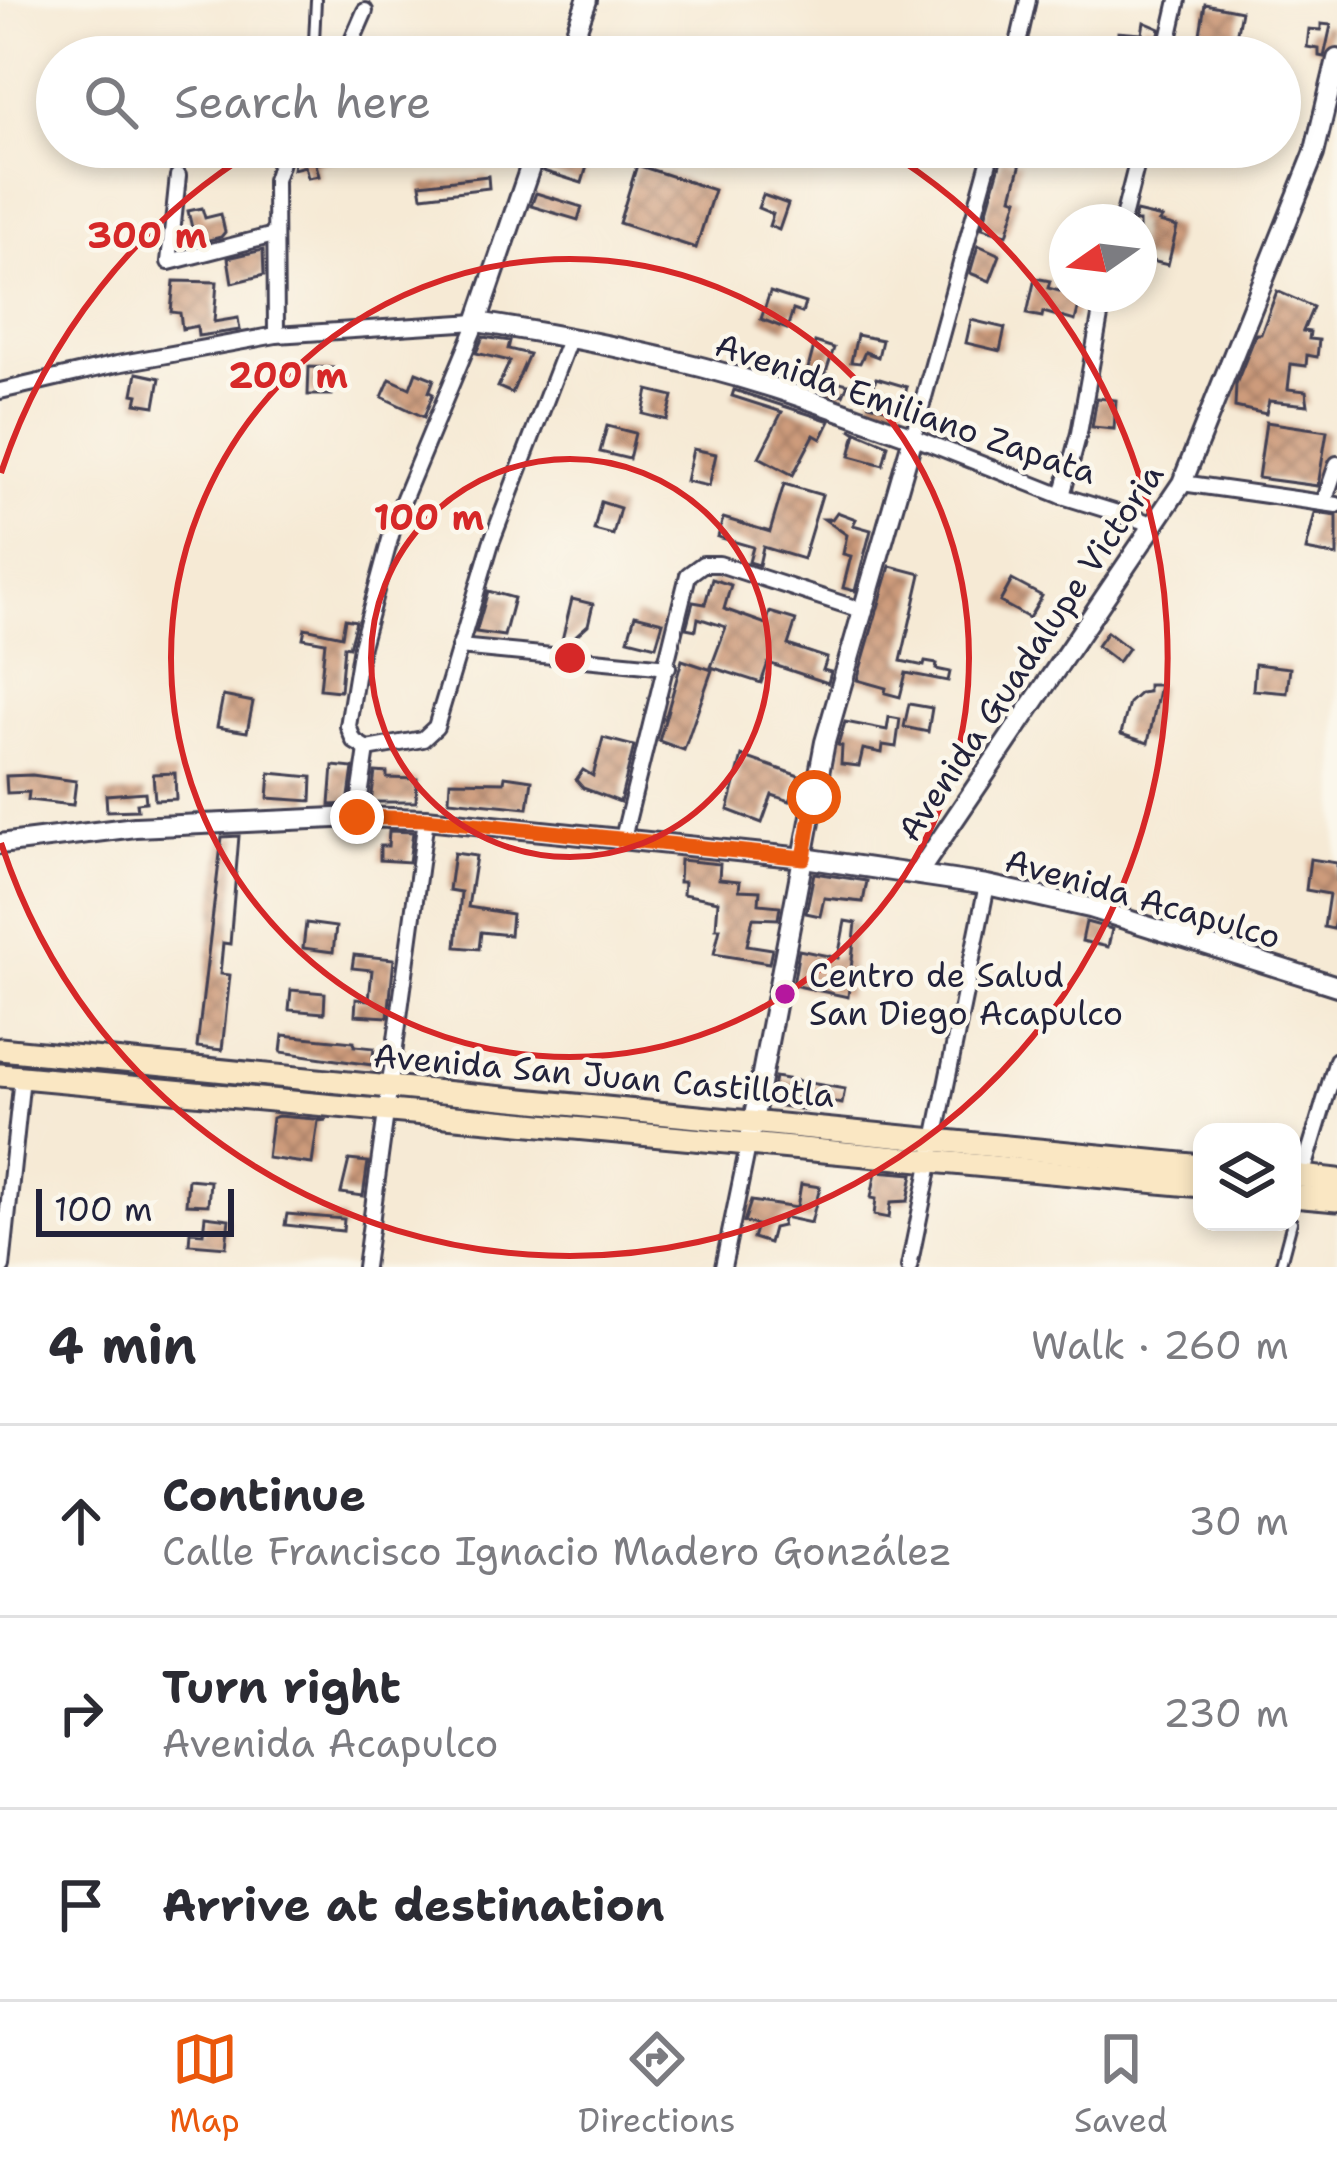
<!DOCTYPE html>
<html lang="en">
<head>
<meta charset="utf-8">
<style>
  body { margin:0; font-family:"Shantell Sans",sans-serif; background:#f2f2f3; color:#2b2b33 }
  .controls { position:absolute; right:36px; bottom:36px; display:grid; overflow:hidden; border-radius:24px; box-shadow:0 6px 18px #0003 }
  .controls button { width:108px; height:108px; display:grid; place-items:center; padding:0; border:0; border-bottom:3px solid #e1e1e2; background:#fff; color:#2b2b33; font:60px sans-serif }
  .compass { position:absolute; left:1049px; top:204px; width:108px; height:108px; border-radius:50%; background:#fff; box-shadow:0 6px 18px #0003; rotate:256deg }
  .scale { position:absolute; left:36px; bottom:30px; width:198px; box-sizing:border-box; padding-left:12px; border:6px solid #22223b; border-top:0; font-size:33px; line-height:42px; white-space:nowrap; color:#22223b; -webkit-text-stroke:9px #fbf7ec; paint-order:stroke }
  .stop { position:absolute; width:36px; height:36px; margin:-27px; border:9px solid #ea580c; border-radius:50%; background:#fff }
  .stop.end { background:#ea580c; border-color:#fff; box-shadow:0 3px 12px #0008 }
  .list { margin:0; padding:0; list-style:none }
  h2 { display:flex; justify-content:space-between; align-items:center; height:156px; margin:0; padding:0 48px; font-size:51px }
  h2 small { font-size:39px; font-weight:400; color:#7c7c81 }
  .list li { display:grid; grid-template-columns:78px 1fr auto; gap:36px; align-items:center; box-sizing:border-box; height:192px; padding:0 48px; border-top:3px solid #e1e1e2 }
  .list b { display:block; font-size:45px; white-space:nowrap }
  .list p { margin:0; font-size:39px; white-space:nowrap; color:#7c7c81 }
  .list em { font-size:39px; font-style:normal; color:#7c7c81 }
  .icon { flex:none; width:66px; height:66px; fill:none; stroke:currentColor; stroke-width:2; stroke-linecap:round; stroke-linejoin:round }
  .map { position:relative; flex:none; width:1337px; height:1267px; overflow:hidden }
  .search { position:absolute; background:#fff; box-shadow:0 6px 18px #0003; left:36px; right:36px; top:36px; height:132px; display:flex; align-items:center; gap:30px; box-sizing:border-box; padding:0 42px; border-radius:66px; color:#7c7c81; font-size:45px }
  .sheet { height:732px; background:#fff }
  nav { display:flex; justify-content:space-around; align-items:center; box-sizing:border-box; height:168px; border-top:3px solid #e1e1e2; background:#fff; font-size:33px; color:#7c7c81 }
  nav a { display:grid; justify-items:center; gap:6px }
  nav .on { color:#ea580c }
  .map>svg:first-child { display:block }
</style>
</head>
<body>
<div class="map">
<svg width="1337" height="1267" viewBox="0 0 1337 1267">
  <defs>
    <pattern id="building-cross-hatch" width="8" height="8" patternUnits="userSpaceOnUse" patternTransform="scale(3)"><rect width="8" height="8" fill="#cd9b7b"/><path d="M0 0l8 8M0 8l8-8" fill="none" stroke="#a67e66"/></pattern>
  </defs>
  <rect width="100%" height="100%" fill="#fbf7ec"/>
  <filter id="ink" filterUnits="userSpaceOnUse"><feTurbulence type="fractalNoise" baseFrequency=".00833" numOctaves="2"/><feDisplacementMap in="SourceGraphic" scale="24" xChannelSelector="R" yChannelSelector="G"/><feConvolveMatrix kernelMatrix="1 2 1 2 8 2 1 2 1" color-interpolation-filters="sRGB"/></filter>
  <filter id="wash" filterUnits="userSpaceOnUse"><feTurbulence type="fractalNoise" baseFrequency=".004" numOctaves="4" result="noise"/><feDisplacementMap in="SourceGraphic" scale="48" xChannelSelector="R" yChannelSelector="G"/><feGaussianBlur stdDeviation="2.7" result="paint"/><feColorMatrix in="noise" values="0 0 0 0 0 0 0 0 0 0 0 0 0 0 0 0 0 1.4 0 .05"/><feComposite in="paint" operator="in"/></filter>
  <g filter="url(#wash)">
    <rect width="100%" height="100%" fill="#f6ead5"/>
    <g id="blocks">
      <!-- building -->
      <g fill="url(#building-cross-hatch)">
        <path d="M1205 4 1241 11 1234 47 1199 40Z"/>
        <path d="M1144 22 1160 29 1154 55 1117 51 1118 32 1142 34Z"/>
        <path d="M1321 24 1331 25 1324 57 1319 56V49L1307 47 1309 29 1321 30Z"/>
        <path d="M331 147H371L372 151 316 164 319 176 308 178 305 166 293 169 295 155Z"/>
        <path d="M550 147H585L582 154 590 156 582 183 543 171Z"/>
        <path d="M1002 157 1021 163 1012 197 1018 199 1007 235 982 228Z"/>
        <path d="M637 165 714 190 696 248 619 223Z"/>
        <path d="M488 176 489 188 422 196 420 184Z"/>
        <path d="M536 193 582 207 578 220 531 206Z"/>
        <path d="M763 195 788 204 779 230 769 226 773 214 758 208Z"/>
        <path d="M202 208 205 218 221 214 225 232 221 237 182 247 183 238 194 236 188 211Z"/>
        <path d="M1136 212 1162 218 1159 222 1177 227 1168 265 1139 258V222H1134Z"/>
        <path d="M978 245 1000 255 990 281 970 273Z"/>
        <path d="M263 250 264 275 232 283 228 258Z"/>
        <path d="M1035 278 1050 281 1048 288 1081 297 1075 321 1043 312 1042 317 1027 314Z"/>
        <path d="M174 281 217 282 214 322 238 318 240 330 198 336 197 326 182 329 180 313 171 312Z"/>
        <path d="M1277 291 1313 307 1303 331 1310 332 1309 339 1319 340 1317 357 1307 355 1306 366 1291 364 1288 389 1306 391 1308 405 1269 401 1266 414 1235 407 1236 384 1256 334H1261Z"/>
        <path d="M770 292 805 303 802 313 793 310 787 329 761 319Z"/>
        <path d="M971 320 1005 328 1000 351 966 343Z"/>
        <path d="M857 335 882 340 878 357 865 352 860 363 851 362Z"/>
        <path d="M483 337 510 341 508 349 529 354 512 393 498 387 510 361 476 353Z"/>
        <path d="M815 342 834 348 824 378 848 384 843 395 804 384Z"/>
        <path d="M309 367 333 368 332 395H308Z"/>
        <path d="M416 372 434 379 429 392 433 394 424 417 382 397 390 379 410 388Z"/>
        <path d="M137 373 160 378 155 406 136 403 138 395 133 394Z"/>
        <path d="M876 378 907 387 900 412 869 404Z"/>
        <path d="M648 390 673 396 667 420 643 414Z"/>
        <path d="M734 390 830 421 821 439 814 435 793 475 759 457 782 412 732 396Z"/>
        <path d="M1097 398 1116 400 1114 429 1092 427Z"/>
        <path d="M1266 422 1327 431 1318 486 1258 478Z"/>
        <path d="M607 426 635 433 629 459 600 452Z"/>
        <path d="M850 429 888 445 883 465 850 456 856 433Z"/>
        <path d="M693 449 716 454 709 486 686 481Z"/>
        <path d="M784 484 822 495 803 559 763 547 759 565 749 562 753 547 718 537 723 518 770 532Z"/>
        <path d="M601 502 620 508 613 535 594 530Z"/>
        <path d="M837 512 856 519 853 525 871 530 855 591 843 588 851 556 843 554 847 535 824 519H832Z"/>
        <path d="M1315 513 1337 516V556L1306 550Z"/>
        <path d="M890 566 921 574 901 661 924 666 925 662 937 664 936 669 950 672 948 681 906 673 900 697 885 693 886 688 857 680Z"/>
        <path d="M712 579 731 585 724 609 766 624 770 612 796 620 788 645 827 658 823 670 831 672 828 683 768 663 761 683 711 667 726 627 698 618 696 630 686 628 693 602 705 604Z"/>
        <path d="M1012 580 1042 596 1029 618 1000 602Z"/>
        <path d="M488 591 514 598 504 636 476 632Z"/>
        <path d="M572 599 593 604 588 625 572 639 562 640Z"/>
        <path d="M635 615 663 622 656 646 628 639Z"/>
        <path d="M345 619 356 621 349 647 344 646 340 691 320 689 325 642 303 638 305 628 342 636Z"/>
        <path d="M1107 632 1128 648 1118 662 1097 646Z"/>
        <path d="M682 660 712 670 684 750 659 741Z"/>
        <path d="M1255 664 1290 668 1287 693 1253 690Z"/>
        <path d="M1148 685H1160L1148 743 1121 734 1129 703 1140 693 1148 692Z"/>
        <path d="M223 696 253 702 247 732 217 727Z"/>
        <path d="M909 704 932 708 928 732 904 727Z"/>
        <path d="M889 717 900 719 896 747 883 745 882 753 863 749 859 766 841 764 842 746 838 745 845 722 887 730Z"/>
        <path d="M603 738 634 746 620 802 583 788 576 780 583 770 593 776Z"/>
        <path d="M742 756 799 776 790 801 772 795 762 823 728 810Z"/>
        <path d="M333 766 353 768 348 804 330 805Z"/>
        <path d="M375 772 387 773V778L417 779 416 802H371Z"/>
        <path d="M175 773 176 799 155 800 153 774Z"/>
        <path d="M270 773 312 777 311 801 268 798Z"/>
        <path d="M32 775 76 781 73 805 28 800 29 792 7 793 6 776Z"/>
        <path d="M505 776 532 780 528 808 449 800 450 781 504 782Z"/>
        <path d="M145 792 146 802 137 803 138 810 107 811 106 795Z"/>
        <path d="M389 831 413 832 409 862 380 860V846H388Z"/>
        <path d="M239 836 230 944 223 943 220 974 230 975 222 1050 197 1047 222 837Z"/>
        <path d="M454 853 476 856 468 907 512 914 510 935 481 932 479 949 456 947 461 892 449 890Z"/>
        <path d="M1310 859 1337 863V913L1333 929 1324 927 1329 894 1306 890Z"/>
        <path d="M680 860 720 864 719 879 740 881 739 890 760 891 759 904 780 906 778 919 753 918 747 945 772 949 769 963 714 954 720 928H716L718 901 683 894 684 882H679Z"/>
        <path d="M814 873 867 881 863 902 824 898 820 916 806 913Z"/>
        <path d="M845 921 856 923 848 997 793 985 799 950 838 958Z"/>
        <path d="M1086 922 1112 929 1108 947 1082 941Z"/>
        <path d="M306 923 336 927 333 952 303 948Z"/>
        <path d="M354 955 394 959 388 1017 355 1015 356 999 369 1000 372 970 352 968Z"/>
        <path d="M291 990 325 993 324 1013 289 1010Z"/>
        <path d="M283 1035 354 1042V1046L374 1048 372 1065 281 1052Z"/>
        <path d="M775 1077 845 1089 842 1104 808 1098 806 1110 770 1104Z"/>
        <path d="M278 1116 327 1120 318 1121 312 1164 267 1158 272 1118Z"/>
        <path d="M349 1160 368 1162 363 1196 341 1193Z"/>
        <path d="M876 1171 913 1174 908 1201 891 1202 889 1218 874 1215 876 1199 871 1198Z"/>
        <path d="M188 1179 210 1181 208 1205 186 1204Z"/>
        <path d="M801 1184 820 1187 811 1223 783 1217 782 1226 773 1228 769 1243 753 1238 757 1225 744 1222 751 1201 797 1208Z"/>
        <path d="M287 1214 344 1219 343 1231 285 1225Z"/>
        <path d="M205 1216 229 1219 226 1247 189 1244 190 1232 203 1233Z"/>
      </g>
    </g>
  </g>
  <g filter="url(#ink)">
    <use href="#blocks" fill-opacity="0" stroke="#424052" stroke-width="3"/>
    <g fill="none" stroke-linecap="round" stroke-linejoin="round">
      <!-- service casing -->
      <g stroke="#424052" stroke-width="14">
        <g id="service">
          <path d="M316 0 314 41 319 57"/>
          <path d="M1280 1267 1292 1222"/>
        </g>
      </g>
      <!-- minor casing -->
      <g stroke="#424052" stroke-width="20">
        <g id="minor">
          <path d="M851 54 858 57"/>
          <path d="M345 57 365 11"/>
          <path d="M1015 57 1028 0"/>
          <path d="M1165 57 1178 0"/>
          <path d="M993 147 913 437 1062 496 1153 524"/>
          <path d="M178 176 169 262 274 235"/>
          <path d="M1122 222 1141 147"/>
          <path d="M276 335 275 180 286 147"/>
          <path d="M0 391 117 364 276 335 477 322 396 517 361 646 348 726 354 741 367 749"/>
          <path d="M1182 483 1337 505"/>
          <path d="M1062 496 1079 433 1104 294"/>
          <path d="M1324 502 1337 464"/>
          <path d="M459 647 668 667"/>
          <path d="M367 749 423 739 436 727 491 543 570 337"/>
          <path d="M357 817 367 749"/>
          <path d="M623 838 688 575 703 564H719L861 610"/>
          <path d="M1302 1176 1337 1060"/>
          <path d="M2 1267 22 1077"/>
          <path d="M365 1267 426 819"/>
          <path d="M723 1267 748 1146"/>
          <path d="M909 1267 987 885"/>
        </g>
      </g>
      <!-- tertiary casing -->
      <g stroke="#424052" stroke-width="24">
        <g id="tertiary">
          <path d="M567 57 587 0"/>
          <path d="M537 147 477 322C577 338 677 357 774 388 821 403 867 421 913 437L825 742 751 1132"/>
          <path d="M0 844 135 827 357 817 426 819 804 858 987 885 1090 908 1337 986"/>
          <path d="M918 873 1182 483 1314 154 1337 59"/>
        </g>
      </g>
      <!-- secondary casing -->
      <g stroke="#424052" stroke-width="27">
        <g id="secondary">
          <path d="M0 1049 1202 1166"/>
          <path d="M0 1075 1202 1186"/>
          <path d="M1292 1175 1337 1180"/>
          <path d="M1292 1196 1337 1200"/>
        </g>
      </g>
      <!-- service -->
      <use href="#service" stroke="#fff" stroke-width="8"/>
      <!-- minor -->
      <use href="#minor" stroke="#fff" stroke-width="14"/>
      <!-- tertiary -->
      <use href="#tertiary" stroke="#fff" stroke-width="18"/>
      <!-- secondary -->
      <use href="#secondary" stroke="#fae7c3" stroke-width="21"/>
    </g>
  </g>
  <g fill="none" stroke-linecap="round" stroke-linejoin="round" filter="url(#ink)">
    <!-- route -->
    <path stroke="#ea580c" stroke-width="15" d="M357 817 426 819 804 858 814 797"/>
  </g>
  <!-- distance rings -->
  <g fill="none" stroke="#d62828" stroke-width="6">
    <circle cx="570" cy="658" r="199"/>
    <circle cx="570" cy="658" r="399"/>
    <path d="M1 473A598 598 0 0 1 258 148M882 148A598 598 0 1 1 1 843"/>
  </g>
  <!-- markers -->
  <circle fill="#b5179e" stroke="#fbf7ec" stroke-width="4.5" cx="785" cy="994" r="12"/>
  <g text-anchor="middle" stroke-width="9" stroke-linejoin="round" paint-order="stroke">
    <!-- street labels -->
    <g font-size="33" fill="#22223b" stroke="#fbf7ec">
      <text transform="translate(906 408) rotate(19)" y="12">Avenida Emiliano Zapata</text>
      <text transform="translate(1030 652) rotate(-56)" y="12">Avenida Guadalupe Victoria</text>
      <text transform="translate(1143 898) rotate(16)" y="12">Avenida Acapulco</text>
      <text transform="translate(604 1075) rotate(5)" y="12">Avenida San Juan Castillotla</text>
    </g>
    <!-- poi labels -->
    <g font-size="33" fill="#22223b" stroke="#fbf7ec" text-anchor="start">
      <text x="809" y="987">Centro de Salud<tspan x="809" dy="38">San Diego Acapulco</tspan></text>
    </g>
  </g>
  <circle cx="570" cy="658" r="18" fill="#d62828" stroke="#fbf7ec" stroke-width="6"/>
  <g font-size="36" text-anchor="middle" font-weight="bold" fill="#d62828" stroke="#fbf7ec" stroke-width="9" stroke-linejoin="round" paint-order="stroke">
    <text x="147" y="248">300 m</text>
    <text x="288" y="388">200 m</text>
    <text x="429" y="530">100 m</text>
  </g>
</svg>
<div class="controls">
<button><svg class="icon" aria-label="layers" viewBox="0 0 24 24"><path d="M12 4l9 5-9 5-9-5zM3 14l9 5 9-5"/></svg></button>
</div>
<svg class="compass" viewBox="-18 -18 36 36"><path d="M0-13l5 13h-10z" fill="#e53935"/><path d="M0 13l5-13h-10z" fill="#7c7c81"/></svg>
<div class="scale">100 m</div>
<div class="stop" style="left:814px;top:797px"></div>
<div class="stop end" style="left:357px;top:817px"></div>
<div class="search"><svg class="icon" aria-label="search" viewBox="0 0 24 24"><circle cx="10" cy="10" r="6"/><path d="M15 15l6 6"/></svg>Search here</div>
</div>
<section class="sheet">
<h2>4 min<small>Walk · 260 m</small></h2>
<ul class="list">
<li><svg class="icon" aria-label="ahead" viewBox="0 0 24 24"><path d="M12 20V5M6 11l6-6 6 6"/></svg><div><b>Continue</b><p>Calle Francisco Ignacio Madero González</p></div><em>30 m</em></li>
<li><svg class="icon" aria-label="right" viewBox="0 0 24 24"><path d="M7 20v-9h11M14 6l5 5-5 5"/></svg><div><b>Turn right</b><p>Avenida Acapulco</p></div><em>230 m</em></li>
<li><svg class="icon" aria-label="arrive" viewBox="0 0 24 24"><path d="M6 21V4h12l-3 4 3 4H6"/></svg><div><b>Arrive at destination</b></div></li>
</ul>
</section>
<nav>
<a class="on"><svg class="icon" aria-label="map" viewBox="0 0 24 24"><path d="M3 6l6-2 6 2 6-2v14l-6 2-6-2-6 2zM9 4v14M15 6v14"/></svg>Map</a>
<a><svg class="icon" aria-label="directions" viewBox="0 0 24 24"><path d="M12 3l9 9-9 9-9-9zM9 14v-3h6M13 9l2 2-2 2"/></svg>Directions</a>
<a><svg class="icon" aria-label="saved" viewBox="0 0 24 24"><path d="M7 4h10v16l-5-4-5 4z"/></svg>Saved</a>
</nav>
</body>
</html>
